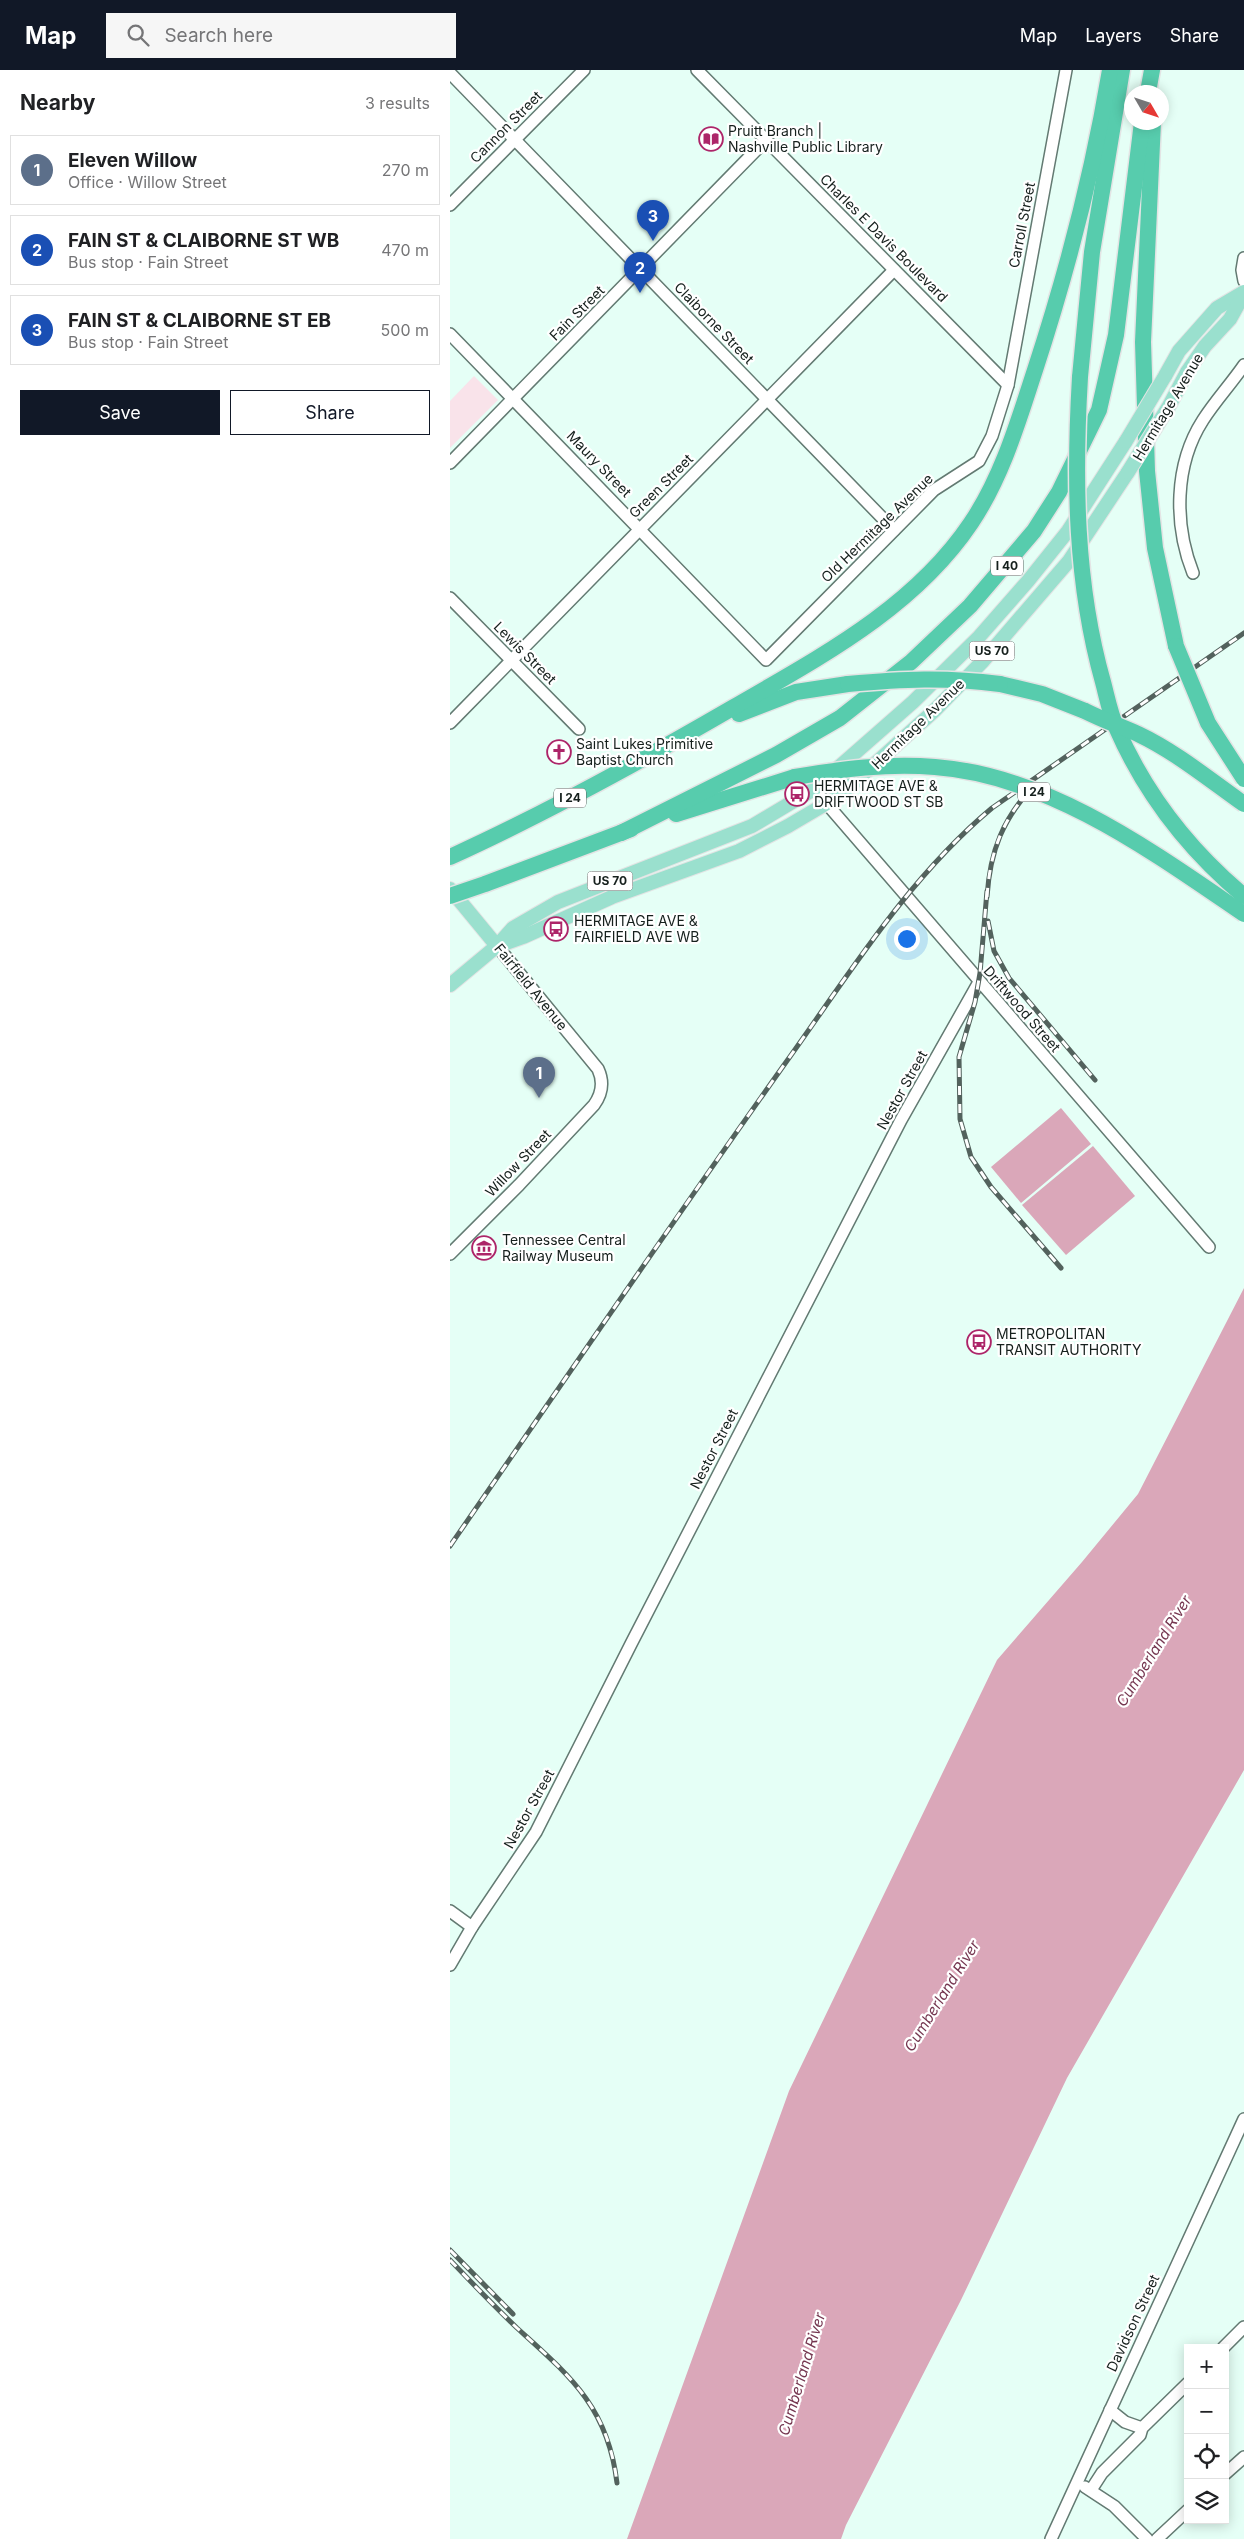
<!DOCTYPE html>
<html lang="en">
<head>
<meta charset="utf-8">
<style>
  body { margin:0; font-family:Inter,sans-serif; background:#f6f6f6; color:#202124 }
  .controls { position:absolute; right:15px; bottom:15px; display:grid; overflow:hidden; border-radius:0px; box-shadow:0 2px 12px #0003 }
  .controls button { width:45px; height:45px; display:grid; place-items:center; padding:0; border:0; border-bottom:1px solid #e0e0e0; background:#fff; color:#202124; font:25px sans-serif }
  .compass { position:absolute; left:674px; top:15px; width:45px; height:45px; border-radius:50%; background:#fff; box-shadow:0 2px 12px #0003; rotate:129deg }
  .you { position:absolute; left:456px; top:868px; width:18px; height:18px; margin:-12px; border:4px solid #fff; border-radius:50%; background:#1a73e8; box-shadow:0 0 0 8px #1a73e833 }
  .badge { display:grid; place-items:center; width:32px; height:32px; border-radius:50%; background:#111827; color:#fff; font-size:16px; font-weight:700 }
  .pin { position:absolute; translate:-50% -41px; filter:drop-shadow(0 1px 2px #0008) }
  .pin::after { content:''; position:absolute; top:26px; width:18px; height:15px; background:inherit; clip-path:polygon(0 0,100% 0,50% 100%) }
  .list { margin:0; padding:0; list-style:none }
  h2 { display:flex; justify-content:space-between; align-items:center; height:65px; margin:0; padding:0 20px; font-size:21px }
  h2 small { font-size:16px; font-weight:400; color:#757577 }
  .list li { display:grid; grid-template-columns:32px 1fr auto; gap:15px; align-items:center; box-sizing:border-box; height:70px; margin:0 10px 10px; padding:0 10px; border:1px solid #e0e0e0; border-radius:0px }
  .list b { display:block; font-size:19px; white-space:nowrap }
  .list p { margin:0; font-size:16px; white-space:nowrap; color:#757577 }
  .list em { font-size:16px; font-style:normal; color:#757577 }
  .actions { display:flex; gap:10px; padding:15px 20px }
  .actions a { flex:1; padding:11px 0; border:1px solid #111827; border-radius:0px; text-align:center; font-size:18px; color:#111827 }
  .actions .main { background:#111827; color:#fff }
  .icon { flex:none; width:28px; height:28px; fill:none; stroke:currentColor; stroke-width:2; stroke-linecap:round; stroke-linejoin:round }
  .map { position:relative; flex:none; width:794px; height:2469px; overflow:hidden }
  header { display:flex; align-items:center; gap:30px; box-sizing:border-box; height:70px; padding:0 25px; background:#111827; color:#fff }
  header strong { font-size:24px }
  nav { display:flex; gap:28px; margin-inline-start:auto; font-size:18px }
  .search { width:350px; height:45px; background:#f6f6f6; display:flex; align-items:center; gap:12px; box-sizing:border-box; padding:0 18px; border-radius:0px; color:#757577; font-size:19px }
  main { display:flex }
  aside { flex:1; background:#fff }
  .map>svg:first-child { display:block }
</style>
</head>
<body>
<header>
<strong>Map</strong>
<div class="search"><svg class="icon" aria-label="search" viewBox="0 0 24 24"><circle cx="10" cy="10" r="6"/><path d="M15 15l6 6"/></svg>Search here</div>
<nav><a>Map</a><a>Layers</a><a>Share</a></nav>
</header>
<main>
<aside>
<h2>Nearby<small>3 results</small></h2>
<ul class="list">
<li><span class="badge" style="background:#5c6f8a">1</span><div><b>Eleven Willow</b><p>Office · Willow Street</p></div><em>270 m</em></li>
<li><span class="badge" style="background:#1a4fb4">2</span><div><b>FAIN ST &amp; CLAIBORNE ST WB</b><p>Bus stop · Fain Street</p></div><em>470 m</em></li>
<li><span class="badge" style="background:#1a4fb4">3</span><div><b>FAIN ST &amp; CLAIBORNE ST EB</b><p>Bus stop · Fain Street</p></div><em>500 m</em></li>
</ul>
<div class="actions"><a class="main">Save</a><a>Share</a></div>
</aside>
<div class="map">
<svg width="794" height="2469" viewBox="0 0 794 2469">
  <rect width="100%" height="100%" fill="#e5fff6"/>
  <!-- green -->
  <path fill="#f9e3ea" d="M24 306 48 330 0 378V331Z"/>
  <!-- water -->
  <g fill="#daa7b9">
    <path d="M611 1038 641 1074 571 1133 541 1097Z"/>
    <path d="M643 1076 685 1126 616 1185 572 1135Z"/>
    <path d="M794 1218V1700L617 2008 511 2230 396 2455 391 2469H177L339 2021 547 1590 632 1492 688 1424Z"/>
  </g>
  <g fill="none" stroke-linecap="round" stroke-linejoin="round">
    <!-- minor casing -->
    <g stroke="#637a72" stroke-width="14">
      <g id="minor">
        <path d="M247 0 558 315"/>
        <path d="M0 3 444 460"/>
        <path d="M0 135 134 0"/>
        <path d="M794 188 792 200 794 211"/>
        <path d="M0 264 316 590 484 420 529 391 542 366 558 315 616 0"/>
        <path d="M0 393 316 70"/>
        <path d="M743 503C724 455 724 395 753 350 765 331 781 314 794 295"/>
        <path d="M0 528 129 659"/>
        <path d="M0 653 444 200"/>
        <path d="M364 719 759 1177"/>
        <path d="M0 1184 69 1115 144 1035C152 1024 154 1012 148 999L47 876"/>
        <path d="M0 1841 22 1857"/>
        <path d="M0 1895 22 1857 86 1762 181 1574 451 1050 529 912"/>
        <path d="M773 2278 794 2257"/>
        <path d="M660 2340 675 2352 692 2358"/>
        <path d="M775 2404 794 2387"/>
        <path d="M635 2417 664 2436 697 2469"/>
        <path d="M641 2420 652 2403 690 2365 692 2358 738 2313"/>
        <path d="M601 2469 794 2049"/>
        <path d="M707 2469 738 2440"/>
      </g>
    </g>
    <!-- major casing -->
    <g stroke="#e3e4e4" stroke-width="16">
      <g id="major">
        <path d="M715 306 729 281 767 238 794 222"/>
        <path d="M719 336 737 302 755 276 780 249 794 224"/>
        <path d="M0 819 47 876"/>
        <path d="M48 876 73 867 162 827 289 781 338 756 389 726 484 641 533 591 619 491 678 402"/>
        <path d="M0 915 47 876 63 858 108 832 302 756 364 719 463 632 528 568 578 511 618 461 676 371"/>
      </g>
    </g>
    <!-- highway casing -->
    <g stroke="#e3e4e4" stroke-width="19">
      <g id="highway">
        <path d="M698 22 702 0"/>
        <path d="M703 52 693 272 697 401 705 478 726 576"/>
        <path d="M630 307 642 182 672 0"/>
        <path d="M550 614 592 624 635 641"/>
        <path d="M289 644 346 622 398 614"/>
        <path d="M226 744 345 707"/>
        <path d="M171 763 326 685 390 648 461 592 520 536 584 461 609 422 649 340 666 265 692 52"/>
        <path d="M0 787C97 743 191 691 284 637 370 587 464 538 521 453 552 407 568 352 585 300 617 202 643 102 660 0"/>
        <path d="M35 814 181 759"/>
      </g>
    </g>
    <!-- minor -->
    <use href="#minor" stroke="#fff" stroke-width="11"/>
    <!-- major -->
    <use href="#major" stroke="#9ae0ce" stroke-width="14"/>
    <!-- highway -->
    <use href="#highway" stroke="#57ccad" stroke-width="16"/>
    <!-- rail casing -->
    <g stroke="#53625d" stroke-width="5">
      <g id="rail">
        <path d="M537 821 530 903 525 932 509 987 510 1049 521 1087 541 1117 611 1198"/>
        <path d="M537 827C540 780 553 749 584 715"/>
        <path d="M538 851 544 881 559 908 645 1010"/>
        <path d="M0 1476C111 1315 221 1154 334 995 398 906 457 809 542 738L794 563"/>
        <path d="M0 2180 63 2244"/>
        <path d="M0 2190C22 2213 44 2236 67 2258 120 2306 158 2337 167 2413"/>
      </g>
    </g>
    <!-- rail -->
    <use href="#rail" stroke="#fff" stroke-width="3" stroke-dasharray="9" stroke-linecap="butt"/>
    <!-- major-bridge casing -->
    <g stroke="#e3e4e4" stroke-width="16" stroke-linecap="butt">
      <g id="major-bridge">
        <path d="M676 371 715 306"/>
        <path d="M678 402 719 336"/>
      </g>
    </g>
    <!-- highway-bridge casing -->
    <g stroke="#e3e4e4" stroke-width="19" stroke-linecap="butt">
      <g id="highway-bridge">
        <path d="M630 307C624 409 625 513 653 612 657 627 660 644 667 659 696 725 739 780 794 826"/>
        <path d="M726 576 758 653 794 709"/>
        <path d="M398 614C453 609 495 607 550 614"/>
        <path d="M635 641C653 650 670 656 688 664 726 682 760 710 794 734"/>
        <path d="M345 707C392 699 438 693 485 697 598 705 703 782 794 844"/>
        <path d="M0 826 35 814"/>
      </g>
    </g>
    <!-- major-bridge -->
    <use href="#major-bridge" stroke="#9ae0ce" stroke-width="14"/>
    <!-- highway-bridge -->
    <use href="#highway-bridge" stroke="#57ccad" stroke-width="16"/>
  </g>
  <!-- icons -->
  <defs>
    <g id="library-ring" transform="scale(1.25)"><circle r="9.5" fill="#fff" stroke="#ad2569" stroke-width="1.5"/><path d="M-6-4Q-3-5.5-.7-3.5V5Q-3 3-6 4ZM6-4Q3-5.5 .7-3.5V5Q3 3 6 4Z" fill="#ad2569"/></g>
    <g id="church-ring" transform="scale(1.25)"><circle r="9.5" fill="#fff" stroke="#ad2569" stroke-width="1.5"/><path d="M-1.2-6h2.4v3.5h3.3v2.4h-3.3V6h-2.4V-.1h-3.3v-2.4h3.3Z" fill="#ad2569"/></g>
    <g id="bus-ring" transform="scale(1.25)"><circle r="9.5" fill="#fff" stroke="#ad2569" stroke-width="1.5"/><path d="M-5-6H5V4H4V6H2V4H-2V6H-4V4H-5ZM-3.5-4V0h7V-4ZM-3.5 1.2v1.5H-2V1.2ZM2 1.2v1.5H3.5V1.2Z" fill="#ad2569"/></g>
    <g id="museum-ring" transform="scale(1.25)"><circle r="9.5" fill="#fff" stroke="#ad2569" stroke-width="1.5"/><path d="M0-6L6-3V-2H-6V-3ZM-5-1h2V3h-2ZM-1-1h2V3h-2ZM3-1h2V3H3ZM-6 4H6V6H-6Z" fill="#ad2569"/></g>
  </defs>
  <g fill-rule="evenodd">
    <use href="#library-ring" x="261" y="69"/>
    <use href="#church-ring" x="109" y="682"/>
    <use href="#bus-ring" x="347" y="724"/>
    <use href="#bus-ring" x="106" y="859"/>
    <use href="#museum-ring" x="34" y="1178"/>
    <use href="#bus-ring" x="529" y="1272"/>
  </g>
  <g text-anchor="middle" stroke-width="4.5" stroke-linejoin="round" paint-order="stroke">
    <!-- shield labels -->
    <g fill="#fff" stroke="#5c6361" stroke-width="1">
      <rect x="541" y="486.5" width="32" height="19" rx="4"/>
      <rect x="519.5" y="571.5" width="45" height="19" rx="4"/>
      <rect x="568" y="712.5" width="32" height="19" rx="4"/>
      <rect x="104" y="718.5" width="32" height="19" rx="4"/>
      <rect x="137.5" y="801.5" width="45" height="19" rx="4"/>
    </g>
    <g font-size="12" font-weight="bold" fill="#16201d">
      <text x="557" y="500">I 40</text>
      <text x="542" y="585">US 70</text>
      <text x="584" y="726">I 24</text>
      <text x="120" y="732">I 24</text>
      <text x="160" y="815">US 70</text>
    </g>
    <!-- street labels -->
    <g font-size="14" fill="#16201d" stroke="#fff">
      <text transform="translate(56 57) rotate(-45)" y="5">Cannon Street</text>
      <text transform="translate(572 155) rotate(-79)" y="5">Carroll Street</text>
      <text transform="translate(434 168) rotate(45)" y="5">Charles E Davis Boulevard</text>
      <text transform="translate(127 243) rotate(-45)" y="5">Fain Street</text>
      <text transform="translate(264 253) rotate(46)" y="5">Claiborne Street</text>
      <text transform="translate(718 337) rotate(-59)" y="5">Hermitage Avenue</text>
      <text transform="translate(149 394) rotate(46)" y="5">Maury Street</text>
      <text transform="translate(211 416) rotate(-45)" y="5">Green Street</text>
      <text transform="translate(427 458) rotate(-44)" y="5">Old Hermitage Avenue</text>
      <text transform="translate(75 583) rotate(45)" y="5">Lewis Street</text>
      <text transform="translate(468 654) rotate(-44)" y="5">Hermitage Avenue</text>
      <text transform="translate(81 917) rotate(51)" y="5">Fairfield Avenue</text>
      <text transform="translate(572 939) rotate(49)" y="5">Driftwood Street</text>
      <text transform="translate(452 1020) rotate(-61)" y="5">Nestor Street</text>
      <text transform="translate(68 1093) rotate(-46)" y="5">Willow Street</text>
      <text transform="translate(264 1379) rotate(-63)" y="5">Nestor Street</text>
      <text transform="translate(79 1739) rotate(-61)" y="5">Nestor Street</text>
      <text transform="translate(683 2253) rotate(-65)" y="5">Davidson Street</text>
    </g>
    <!-- poi labels -->
    <g font-size="14" fill="#16201d" stroke="#fff" text-anchor="start">
      <text x="278" y="66">Pruitt Branch |<tspan x="278" dy="16">Nashville Public Library</tspan></text>
      <text x="126" y="679">Saint Lukes Primitive<tspan x="126" dy="16">Baptist Church</tspan></text>
      <text x="364" y="721">HERMITAGE AVE &amp;<tspan x="364" dy="16">DRIFTWOOD ST SB</tspan></text>
      <text x="124" y="856">HERMITAGE AVE &amp;<tspan x="124" dy="16">FAIRFIELD AVE WB</tspan></text>
      <text x="52" y="1175">Tennessee Central<tspan x="52" dy="16">Railway Museum</tspan></text>
      <text x="546" y="1269">METROPOLITAN<tspan x="546" dy="16">TRANSIT AUTHORITY</tspan></text>
    </g>
    <!-- water labels -->
    <g font-size="15" font-style="italic" fill="#753650" stroke="#fff">
      <text transform="translate(704 1581) rotate(-58)" y="5">Cumberland River</text>
      <text transform="translate(492 1926) rotate(-58)" y="5">Cumberland River</text>
      <text transform="translate(352 2304) rotate(-73)" y="5">Cumberland River</text>
    </g>
  </g>
</svg>
<div class="controls">
<button>+</button>
<button>−</button>
<button><svg class="icon" aria-label="locate" viewBox="0 0 24 24"><circle cx="12" cy="12" r="6"/><path d="M12 2v4M12 18v4M2 12h4M18 12h4"/></svg></button>
<button><svg class="icon" aria-label="layers" viewBox="0 0 24 24"><path d="M12 4l9 5-9 5-9-5zM3 14l9 5 9-5"/></svg></button>
</div>
<svg class="compass" viewBox="-18 -18 36 36"><path d="M0-13l5 13h-10z" fill="#e53935"/><path d="M0 13l5-13h-10z" fill="#757577"/></svg>
<div class="you"></div>
<div class="pin badge" style="left:89px;top:1028px;background:#5c6f8a">1</div>
<div class="pin badge" style="left:190px;top:223px;background:#1a4fb4">2</div>
<div class="pin badge" style="left:203px;top:171px;background:#1a4fb4">3</div>
</div>
</main>
</body>
</html>
